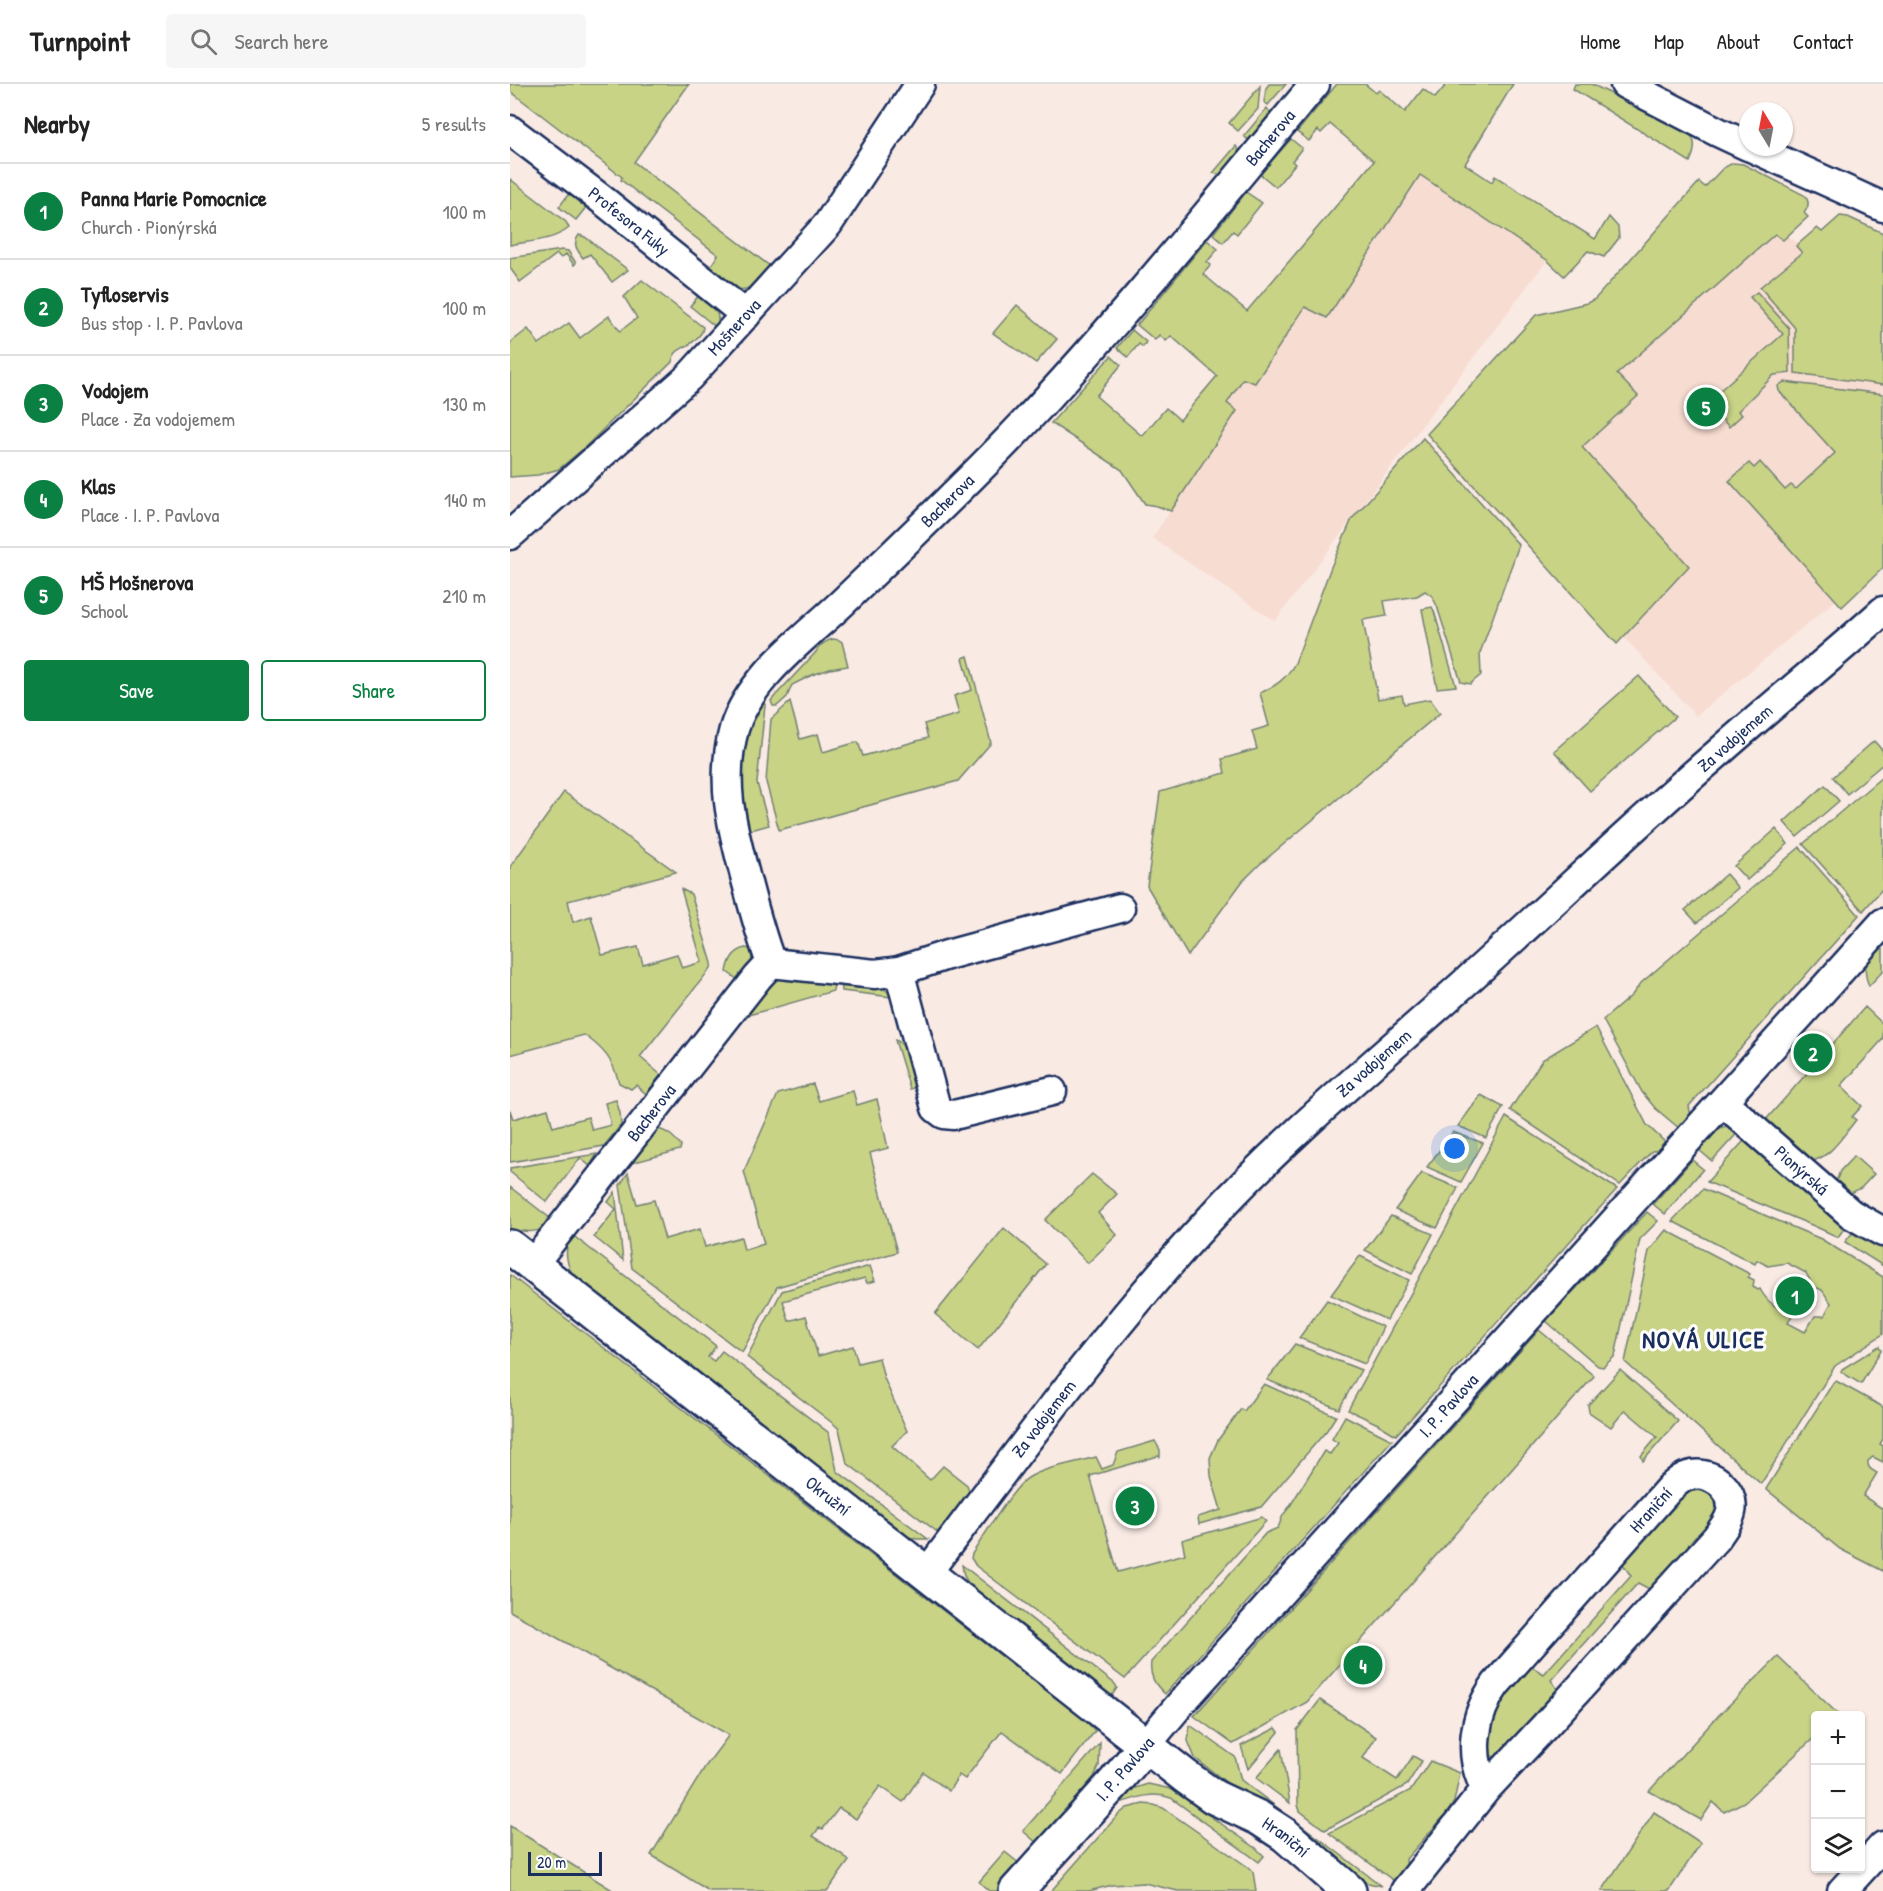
<!DOCTYPE html>
<html lang="en">
<head>
<meta charset="utf-8">
<style>
  body { margin:0; font-family:"Patrick Hand",sans-serif; background:#f6f6f6; color:#222 }
  .controls { position:absolute; right:18px; bottom:18px; display:grid; overflow:hidden; border-radius:6px; box-shadow:0 2px 4px #0004 }
  .controls button { width:54px; height:54px; display:grid; place-items:center; padding:0; border:0; border-bottom:2px solid #e0e0e0; background:#fff; color:#222; font:30px sans-serif }
  .compass { position:absolute; left:1229px; top:18px; width:54px; height:54px; border-radius:50%; background:#fff; box-shadow:0 2px 4px #0004; rotate:350deg }
  .scale { position:absolute; left:18px; bottom:15px; width:74px; box-sizing:border-box; padding-left:6px; border:3px solid #1b2f5e; border-top:0; font-size:16px; line-height:21px; white-space:nowrap; color:#1b2f5e; -webkit-text-stroke:4px #fff; paint-order:stroke }
  .you { position:absolute; left:945px; top:1065px; width:21px; height:21px; margin:-15px; border:4px solid #fff; border-radius:50%; background:#1a73e8; box-shadow:0 0 0 9px #1a73e833 }
  .badge { display:grid; place-items:center; width:39px; height:39px; border-radius:50%; background:#0b8043; color:#fff; font-size:20px; font-weight:700 }
  .pin { position:absolute; translate:-50% -50%; border:3px solid #fff; box-shadow:0 2px 6px #0006 }
  .list { margin:0; padding:0; list-style:none }
  h2 { display:flex; justify-content:space-between; align-items:center; height:78px; margin:0; padding:0 24px; font-size:26px }
  h2 small { font-size:20px; font-weight:400; color:#767676 }
  .list li { display:grid; grid-template-columns:39px 1fr auto; gap:18px; align-items:center; box-sizing:border-box; height:96px; padding:0 24px; border-top:2px solid #e0e0e0 }
  .list b { display:block; font-size:22px; white-space:nowrap }
  .list p { margin:0; font-size:20px; white-space:nowrap; color:#767676 }
  .list em { font-size:20px; font-style:normal; color:#767676 }
  .actions { display:flex; gap:12px; padding:18px 24px }
  .actions a { flex:1; padding:14px 0; border:2px solid #0b8043; border-radius:6px; text-align:center; font-size:21px; color:#0b8043 }
  .actions .main { background:#0b8043; color:#fff }
  .icon { flex:none; width:33px; height:33px; fill:none; stroke:currentColor; stroke-width:2; stroke-linecap:round; stroke-linejoin:round }
  .map { position:relative; flex:none; width:1373px; height:1807px; overflow:hidden }
  header { display:flex; align-items:center; gap:36px; box-sizing:border-box; height:84px; padding:0 30px; background:#fff; border-bottom:2px solid #e0e0e0 }
  header strong { font-size:28px }
  nav { display:flex; gap:33px; margin-inline-start:auto; font-size:21px }
  .search { width:420px; height:54px; background:#f6f6f6; display:flex; align-items:center; gap:15px; box-sizing:border-box; padding:0 21px; border-radius:6px; color:#767676; font-size:22px }
  main { display:flex }
  aside { flex:1; background:#fff }
  .map>svg:first-child { display:block }
</style>
</head>
<body>
<header>
<strong>Turnpoint</strong>
<div class="search"><svg class="icon" aria-label="search" viewBox="0 0 24 24"><circle cx="10" cy="10" r="6"/><path d="M15 15l6 6"/></svg>Search here</div>
<nav><a>Home</a><a>Map</a><a>About</a><a>Contact</a></nav>
</header>
<main>
<aside>
<h2>Nearby<small>5 results</small></h2>
<ul class="list">
<li><span class="badge">1</span><div><b>Panna Marie Pomocnice</b><p>Church · Pionýrská</p></div><em>100 m</em></li>
<li><span class="badge">2</span><div><b>Tyfloservis</b><p>Bus stop · I. P. Pavlova</p></div><em>100 m</em></li>
<li><span class="badge">3</span><div><b>Vodojem</b><p>Place · Za vodojemem</p></div><em>130 m</em></li>
<li><span class="badge">4</span><div><b>Klas</b><p>Place · I. P. Pavlova</p></div><em>140 m</em></li>
<li><span class="badge">5</span><div><b>MŠ Mošnerova</b><p>School</p></div><em>210 m</em></li>
</ul>
<div class="actions"><a class="main">Save</a><a>Share</a></div>
</aside>
<div class="map">
<svg width="1373" height="1807" viewBox="0 0 1373 1807">
  <rect width="100%" height="100%" fill="#faeae4"/>
  <filter id="ink" filterUnits="userSpaceOnUse"><feTurbulence type="fractalNoise" baseFrequency=".0167" numOctaves="2"/><feDisplacementMap in="SourceGraphic" scale="12" xChannelSelector="R" yChannelSelector="G"/><feConvolveMatrix kernelMatrix="1 2 1 2 8 2 1 2 1" color-interpolation-filters="sRGB"/></filter>
  <g filter="url(#ink)">
    <!-- built -->
    <g fill="#f7dcd1">
      <path d="M910 91 1037 176 765 537 642 454 727 327 717 320 727 303 780 248 795 223 817 234Z"/>
      <path d="M1209 115 1373 206V475L1326 516 1186 632 962 387Z"/>
    </g>
    <!-- green -->
    <g fill="#c8d386" stroke="#728172" stroke-width="1.5">
      <path d="M0 0H179L124 78 265 186C229 213 234 211 198 186L208 171 111 96 112 93 0 7Z"/>
      <path d="M759 0H776L758 21 754 18 756 4Z"/>
      <path d="M827 0H855L866 9 869 6 895 28 913 5 925 14 937 0H1003L955 80 982 98 985 92 1085 155 1099 133 1108 143 1109 154 1094 173 1078 167 1054 192 1037 176 910 91 817 234 795 223 745 299 733 295 717 319 727 327 661 427 647 422 635 420 612 386 541 339 601 272 611 281 586 312 632 352 656 324 670 336 707 292 661 252 656 257 649 251 645 256 627 241 697 156 708 165 697 178 701 181 693 190 737 227 864 77 820 40 811 49 808 46 799 57 787 48Z"/>
      <path d="M1065 0H1081L1176 46C1187 56 1186 65 1180 78L1063 5Z"/>
      <path d="M750 2 748 25 728 47 719 39Z"/>
      <path d="M757 24 761 31 741 55H737L734 52Z"/>
      <path d="M781 55 792 64 782 77 785 80 766 103 750 90Z"/>
      <path d="M726 62 730 68 711 91 703 89Z"/>
      <path d="M1223 79 1233 80 1294 111C1300 117 1299 123 1294 129L1298 133 1273 156 1265 150 1107 290 1128 312 1072 363 1179 482 1107 560 917 350 1026 231 1077 219 1085 215 1189 98 1195 103 1213 84Z"/>
      <path d="M0 95 56 138 59 144C43 157 20 157 0 161Z"/>
      <path d="M60 108 77 122 66 136 49 123Z"/>
      <path d="M736 108 752 119 727 150 723 147 713 159 703 150Z"/>
      <path d="M1330 132 1338 133 1373 149V301L1285 289V244L1250 203 1292 169 1286 162 1307 144 1312 148Z"/>
      <path d="M69 151 75 153 118 186 102 198 80 170 73 174C67 166 62 160 69 151Z"/>
      <path d="M52 166 58 167 66 179 64 181 56 170 51 174 47 170 10 198 0 184V174Z"/>
      <path d="M132 196 193 243 192 248C189 252 185 257 180 260 171 266 165 265 162 278L73 365 49 385 28 391 0 393V259L18 245 29 260 59 239 70 254 99 232 110 247 127 234 114 213Z"/>
      <path d="M1247 208 1279 244 1280 289 1264 291 1228 327 1232 331 1219 343 1197 318 1273 250 1240 213Z"/>
      <path d="M191 209C201 220 212 228 207 244L180 222Z"/>
      <path d="M507 221 547 255 526 279 483 249Z"/>
      <path d="M622 246 636 258 633 263 629 260 618 273 607 264Z"/>
      <path d="M1274 298 1373 310V484L1332 523 1219 397 1239 379 1244 384 1250 378 1275 406 1281 401 1286 405 1325 369 1269 307 1268 302Z"/>
      <path d="M913 354 1009 461 970 569 971 591 960 600 951 598 927 522 922 512 915 507 907 512 874 517 877 532 853 536 868 615 892 611 894 620 920 615 930 629 749 781 732 798 678 872 637 802 650 708 715 689 712 675 747 665 742 647 759 642 750 609C766 602 776 595 785 579L821 483 842 435Z"/>
      <path d="M922 523 924 527 946 602 927 604 912 525Z"/>
      <path d="M323 555 329 556 332 558 338 582 320 585 302 591 282 601 277 613 267 622H263L261 617 265 612 306 568C309 561 315 557 323 555Z"/>
      <path d="M458 572 481 659 448 697 269 746 256 698 261 635 280 618 290 655 308 650 313 668 348 658 353 672 418 654 414 640 449 630 444 612 462 606 453 574Z"/>
      <path d="M1129 592 1165 633 1080 707 1044 667Z"/>
      <path d="M256 612 247 699 259 741 234 748 230 673 243 633Z"/>
      <path d="M1364 657 1373 667V680L1337 710 1323 693Z"/>
      <path d="M1373 692V804L1353 827 1293 760Z"/>
      <path d="M1315 701 1329 717 1287 753 1274 738Z"/>
      <path d="M54 708 166 788 58 817 63 838 81 832 92 871 128 863 133 880 167 870 172 884 192 878 171 805 181 810 202 879 201 884 130 973 151 991 136 1010 126 1001 121 1005 109 999C103 976 94 965 74 951L0 971V783Z"/>
      <path d="M1266 745 1278 760 1237 796 1224 782Z"/>
      <path d="M1290 763 1349 831 1179 1022 1181 1032 1170 1045 1145 1024 1132 1008 1093 936 1122 911 1131 899Z"/>
      <path d="M1216 790 1228 804 1187 839 1175 826Z"/>
      <path d="M1373 859V887L1359 902C1350 880 1359 876 1373 859Z"/>
      <path d="M235 864 240 865C245 878 238 886 231 898L217 888C219 876 223 868 235 864Z"/>
      <path d="M266 893 325 896 323 907 235 932 248 909Z"/>
      <path d="M331 898C348 900 373 897 382 913L332 907Z"/>
      <path d="M1355 923 1373 940V955L1331 1002 1352 1022 1342 1033 1346 1036C1332 1053 1320 1075 1298 1078L1254 1038Z"/>
      <path d="M1086 943 1137 1041 1157 1060 1152 1066 1142 1067 1110 1101 1000 1026 1032 976Z"/>
      <path d="M385 956C398 959 404 990 408 1003L400 1005Z"/>
      <path d="M303 1000 309 1017 343 1007 347 1021 367 1015 378 1064 360 1069 387 1168 267 1203 232 1268 122 1184 110 1101 118 1089 127 1120 144 1116 155 1155 190 1145 195 1163 231 1153 234 1166 254 1160 234 1087 268 1010Z"/>
      <path d="M971 1011 993 1023 976 1054 948 1042Z"/>
      <path d="M106 1016 110 1029 111 1041 94 1062 0 1078V1026L3 1035 38 1025 43 1043 78 1033 82 1046 101 1041 95 1019Z"/>
      <path d="M996 1033 1107 1105 886 1351 868 1340 838 1326Z"/>
      <path d="M1222 1040 1232 1044 1202 1077 1189 1066 1208 1046 1207 1045Z"/>
      <path d="M146 1045C157 1046 164 1053 171 1062L170 1066 118 1080Z"/>
      <path d="M943 1048 973 1059 951 1098 917 1083Z"/>
      <path d="M1241 1049 1340 1136 1328 1153 1304 1142 1197 1098Z"/>
      <path d="M87 1070 80 1082 70 1074 37 1118 0 1088V1084Z"/>
      <path d="M1344 1072 1364 1090 1351 1104 1339 1110 1327 1103 1326 1098 1330 1087Z"/>
      <path d="M1182 1076 1193 1085 1155 1130 1143 1120Z"/>
      <path d="M912 1089 948 1104 927 1144 885 1126Z"/>
      <path d="M582 1090 607 1110 588 1129 607 1151 578 1179 535 1136Z"/>
      <path d="M0 1103 45 1138C31 1149 17 1149 0 1145Z"/>
      <path d="M1193 1105 1311 1155 1373 1193V1250L1325 1282 1251 1400 1115 1278 1139 1167 1156 1146 1240 1190 1238 1193 1244 1196 1243 1203 1248 1206 1250 1205C1257 1218 1268 1227 1284 1228L1278 1239 1295 1248 1305 1232H1314L1321 1219 1312 1206 1303 1202 1296 1189 1277 1179 1258 1182 1247 1176 1245 1180 1162 1137Z"/>
      <path d="M105 1108 113 1176 84 1153 106 1125 98 1118Z"/>
      <path d="M1137 1128 1148 1137 1130 1155 1105 1272 1093 1283 1088 1282 1036 1237Z"/>
      <path d="M881 1132 923 1150 902 1190 855 1166Z"/>
      <path d="M1347 1143 1373 1157V1182L1335 1158Z"/>
      <path d="M494 1144 536 1180 468 1266 425 1230Z"/>
      <path d="M61 1150 206 1262 198 1273 204 1277 212 1267 319 1349 327 1387 418 1455H407L395 1452 67 1197C56 1183 53 1166 61 1150Z"/>
      <path d="M850 1172 899 1196 877 1236 821 1211Z"/>
      <path d="M360 1182 365 1197 357 1199 355 1194 273 1217 279 1237 296 1232 308 1272 343 1262 348 1279 369 1274 374 1294 397 1347 382 1362 420 1396 433 1382 457 1401 461 1412 430 1450 337 1379 329 1345 325 1341 237 1273 272 1207Z"/>
      <path d="M0 1191 577 1638 585 1647 552 1690 492 1647 455 1695 449 1691 439 1707 413 1688 393 1718 370 1702 346 1735 329 1724 313 1745 309 1744 303 1752 333 1771 339 1777 317 1807H199L141 1771 195 1683 219 1651 0 1527Z"/>
      <path d="M817 1216 873 1243 855 1280 789 1254Z"/>
      <path d="M1029 1246 1084 1292 797 1618 723 1660 684 1632Z"/>
      <path d="M785 1260 851 1286 829 1325 757 1296Z"/>
      <path d="M1369 1262 1371 1266 1351 1300 1331 1288 1332 1285Z"/>
      <path d="M1110 1286 1168 1337 1133 1377 1131 1372 1147 1353 1115 1326 1101 1343 1079 1328 1078 1321Z"/>
      <path d="M1326 1297 1373 1323V1355L1370 1360 1373 1362V1378L1363 1373 1358 1377C1357 1384 1362 1386 1367 1389L1353 1412 1373 1425V1487L1330 1465 1256 1405 1323 1299Z"/>
      <path d="M754 1300 826 1332 817 1346 751 1423 689 1440 688 1433 711 1426 701 1392 700 1374 708 1356 731 1325 734 1327Z"/>
      <path d="M835 1332 882 1356 655 1610C645 1601 639 1592 641 1578L756 1449 768 1444 773 1431 780 1422 814 1367 820 1370 828 1359 822 1355Z"/>
      <path d="M645 1357 650 1366V1373L648 1372 580 1392 608 1488 675 1470 672 1456 752 1433 756 1437 615 1595 466 1482 461 1474 462 1470C473 1454 503 1403 518 1394 535 1383 565 1379 586 1373L592 1385 603 1381 608 1368Z"/>
      <path d="M1177 1403 1203 1407 1212 1425 1145 1508 1128 1499 1041 1596 1052 1611 987 1673 980 1672 975 1664 984 1625 1017 1580 1034 1590 1121 1492 1110 1476Z"/>
      <path d="M452 1481 605 1600 607 1604 601 1613 488 1526 460 1502 454 1492Z"/>
      <path d="M1268 1573 1329 1631 1306 1632 1305 1653 1234 1718 1214 1728 1203 1718 1191 1736 1139 1707 1208 1632Z"/>
      <path d="M810 1616 866 1653 853 1674 887 1696 903 1672 912 1677 897 1701 815 1746 790 1727 788 1721 787 1646Z"/>
      <path d="M680 1641 725 1673 731 1696 777 1731 779 1734 739 1716 685 1674 678 1657Z"/>
      <path d="M766 1644 769 1648 738 1685 731 1662Z"/>
      <path d="M590 1659 589 1682 584 1693 528 1760 513 1747Z"/>
      <path d="M771 1665 780 1719 746 1694Z"/>
      <path d="M920 1677 950 1689 944 1718 937 1729 896 1775 897 1786 884 1797 819 1749 901 1706Z"/>
      <path d="M638 1700 661 1705 746 1764 754 1772 749 1778 661 1714C642 1707 626 1714 607 1720L625 1704Z"/>
      <path d="M633 1720 644 1721 653 1724 738 1783 743 1788 746 1807H668L634 1799 602 1801 579 1807H541L608 1731 617 1724Z"/>
      <path d="M1144 1728 1191 1759 1159 1807H1092Z"/>
      <path d="M0 1742 104 1807H0Z"/>
      <path d="M789 1743H794L872 1802 858 1799 847 1794Z"/>
      <path d="M495 1768 510 1780 487 1807H479L469 1798Z"/>
    </g>
    <g fill="none" stroke-linecap="round" stroke-linejoin="round">
      <!-- minor casing -->
      <g stroke="#1b2f5e" stroke-width="33">
        <g id="minor">
          <path d="M1115 0 1208 48 1238 62"/>
          <path id="s1" d="M0 46 90 114 236 231"/>
          <path d="M1241 63 1373 123"/>
          <path id="s2" d="M0 451 179 293 278 184 318 140 410 0"/>
          <path id="s3" d="M261 879C251 852 244 826 237 799 223 746 209 700 224 645 239 594 295 554 332 519 388 465 445 411 499 355 607 242 705 120 805 0"/>
          <path d="M261 879 365 890 389 887 437 871 610 824"/>
          <path d="M389 887 426 1024 434 1030 444 1031 542 1007"/>
          <path id="s4" d="M1213 1018 1341 1130 1373 1148"/>
          <path id="s5" d="M23 1180 248 893 261 879"/>
          <path id="s6" d="M416 1490C507 1370 596 1247 698 1137 775 1053 864 980 949 904 1035 827 1119 746 1207 670 1262 621 1319 576 1373 527"/>
          <path id="s7" d="M635 1662 672 1618 1373 839"/>
          <path d="M895 1807 976 1705 1034 1643 1207 1453C1212 1445 1219 1438 1221 1428 1226 1405 1200 1385 1178 1392 1170 1394 1165 1400 1159 1405L986 1600C964 1630 957 1672 976 1705"/>
          <path d="M1332 1807 1373 1762"/>
        </g>
      </g>
      <!-- tertiary casing -->
      <g stroke="#1b2f5e" stroke-width="38">
        <g id="tertiary">
          <path id="s8" d="M0 1163 676 1693 704 1713 749 1734 775 1751 839 1807"/>
          <path d="M506 1807 605 1698 635 1662"/>
        </g>
      </g>
      <!-- minor -->
      <use href="#minor" stroke="#fff" stroke-width="28"/>
      <!-- tertiary -->
      <use href="#tertiary" stroke="#fff" stroke-width="33"/>
    </g>
  </g>
  <g text-anchor="middle" stroke-width="6" stroke-linejoin="round" paint-order="stroke">
    <!-- street labels -->
    <g font-size="18" fill="#1b2f5e" stroke="#fff">
      <text dy="6" stroke="none"><textPath href="#s3" startOffset="1041">Bacherova</textPath></text>
      <text dy="6" stroke="none"><textPath href="#s1" startOffset="150">Profesora Fuky</textPath></text>
      <text dy="6" stroke="none"><textPath href="#s2" startOffset="306">Mošnerova</textPath></text>
      <text dy="6" stroke="none"><textPath href="#s3" startOffset="555">Bacherova</textPath></text>
      <text dy="6" stroke="none"><textPath href="#s6" startOffset="1167">Za vodojemem</textPath></text>
      <text dy="6" stroke="none"><textPath href="#s6" startOffset="681">Za vodojemem</textPath></text>
      <text dy="6" stroke="none"><textPath href="#s5" startOffset="192">Bacherova</textPath></text>
      <text dy="6" stroke="none"><textPath href="#s4" startOffset="104">Pionýrská</textPath></text>
      <text dy="6" stroke="none"><textPath href="#s7" startOffset="456">I. P. Pavlova</textPath></text>
      <text dy="6" stroke="none"><textPath href="#s6" startOffset="195">Za vodojemem</textPath></text>
      <text dy="6" stroke="none"><textPath href="#s8" startOffset="404">Okružní</textPath></text>
      <text transform="translate(1141 1426) rotate(-48)" y="6">Hraniční</text>
      <text transform="translate(615 1685) rotate(-49)" y="6">I. P. Pavlova</text>
      <text dy="6" stroke="none"><textPath href="#s8" startOffset="976">Hraniční</textPath></text>
    </g>
    <!-- district labels -->
    <g font-size="24" font-weight="bold" letter-spacing="1.5" fill="#1b2f5e" stroke="#fff">
      <text x="1194" y="1264">NOVÁ ULICE</text>
    </g>
  </g>
</svg>
<div class="controls">
<button>+</button>
<button>−</button>
<button><svg class="icon" aria-label="layers" viewBox="0 0 24 24"><path d="M12 4l9 5-9 5-9-5zM3 14l9 5 9-5"/></svg></button>
</div>
<svg class="compass" viewBox="-18 -18 36 36"><path d="M0-13l5 13h-10z" fill="#e53935"/><path d="M0 13l5-13h-10z" fill="#767676"/></svg>
<div class="scale">20 m</div>
<div class="you"></div>
<div class="pin badge" style="left:1285px;top:1212px">1</div>
<div class="pin badge" style="left:1303px;top:969px">2</div>
<div class="pin badge" style="left:625px;top:1422px">3</div>
<div class="pin badge" style="left:853px;top:1581px">4</div>
<div class="pin badge" style="left:1196px;top:323px">5</div>
</div>
</main>
</body>
</html>
